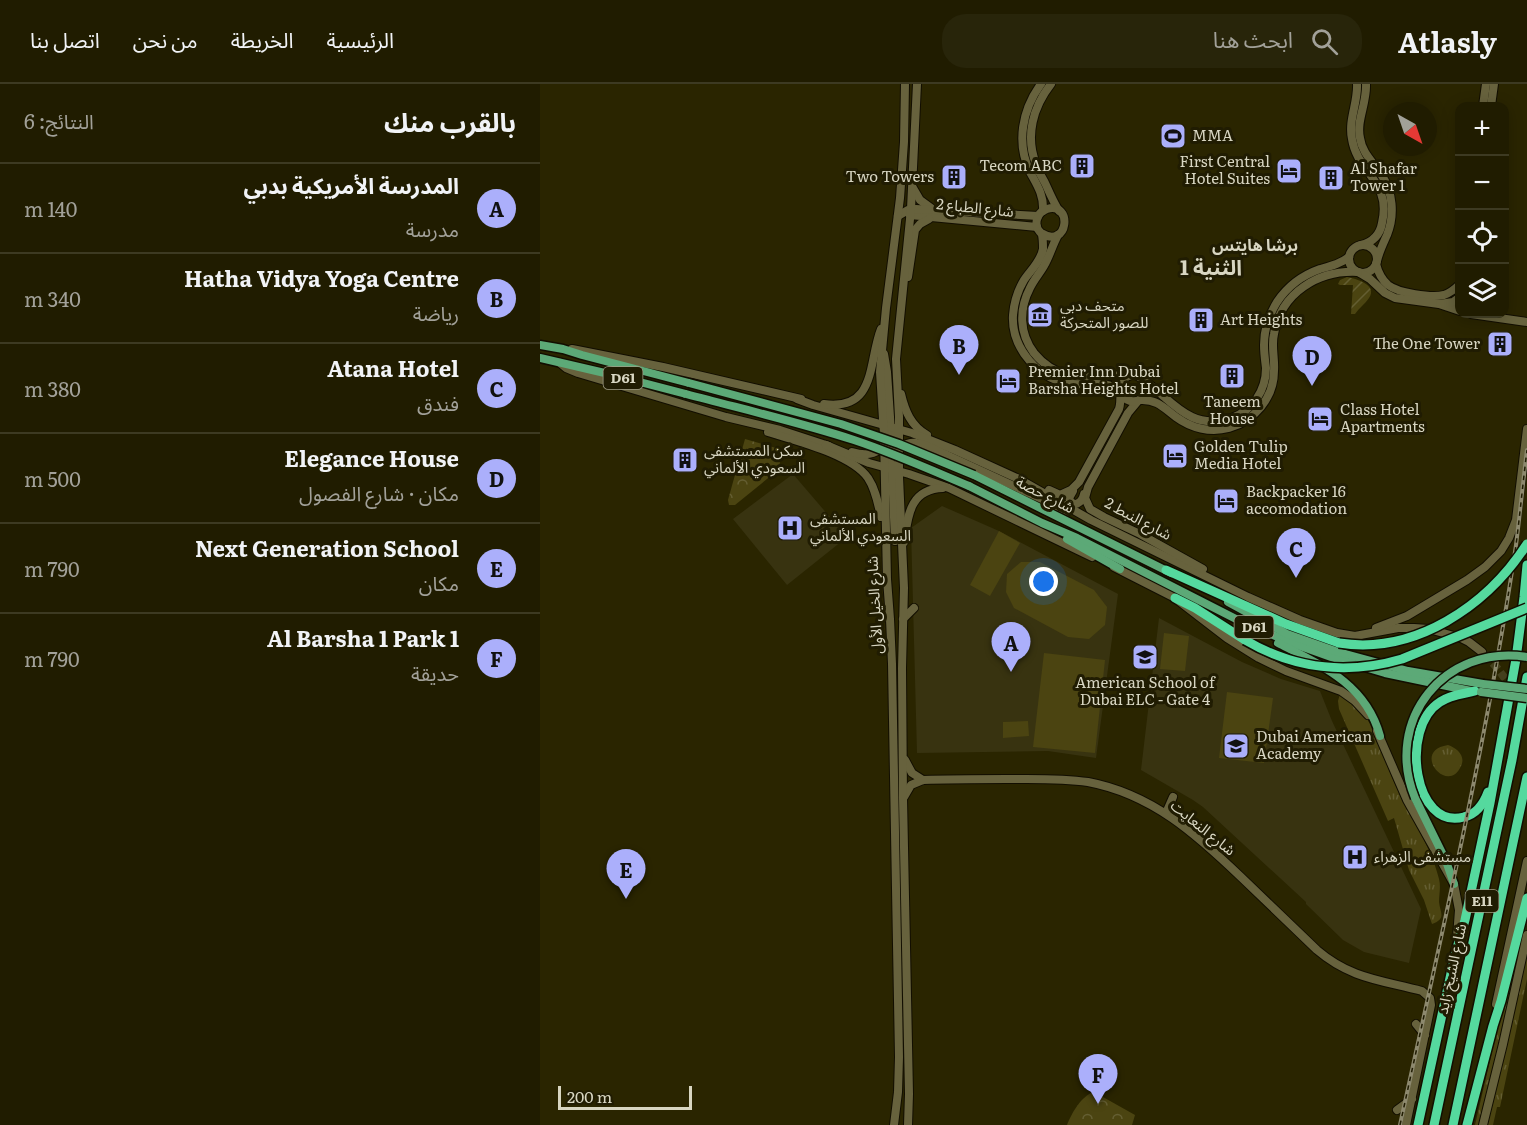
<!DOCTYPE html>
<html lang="ar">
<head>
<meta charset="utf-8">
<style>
  body { margin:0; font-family:Literata,"Noto Sans Arabic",serif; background:#28250a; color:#f1f3f6; direction:rtl }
  .controls { position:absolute; right:18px; top:18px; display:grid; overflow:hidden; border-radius:12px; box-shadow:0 3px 15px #0003 }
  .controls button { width:54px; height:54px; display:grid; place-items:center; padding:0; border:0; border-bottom:2px solid #3d3a22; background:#201c00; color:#f1f3f6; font:30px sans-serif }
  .compass { position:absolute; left:843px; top:18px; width:54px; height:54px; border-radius:50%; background:#201c00; box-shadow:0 3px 15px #0003; rotate:140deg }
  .scale { position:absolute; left:18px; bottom:15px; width:134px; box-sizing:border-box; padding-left:6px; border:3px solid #d8d6c2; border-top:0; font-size:16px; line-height:21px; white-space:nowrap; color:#d8d6c2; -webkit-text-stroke:4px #201c02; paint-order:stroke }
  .you { position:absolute; left:504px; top:498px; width:21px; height:21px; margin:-15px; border:4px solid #fff; border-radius:50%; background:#1a73e8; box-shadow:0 0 0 9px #1a73e833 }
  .badge { display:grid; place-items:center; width:39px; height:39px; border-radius:50%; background:#abaffb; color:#111; font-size:20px; font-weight:700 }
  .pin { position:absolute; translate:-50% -50px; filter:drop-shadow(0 2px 3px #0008) }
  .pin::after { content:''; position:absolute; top:32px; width:21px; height:18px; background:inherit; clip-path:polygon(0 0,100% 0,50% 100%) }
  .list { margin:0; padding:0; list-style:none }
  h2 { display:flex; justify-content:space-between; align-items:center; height:78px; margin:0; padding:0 24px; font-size:26px }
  h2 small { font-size:20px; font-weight:400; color:#a2a199 }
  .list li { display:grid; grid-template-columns:39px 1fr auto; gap:18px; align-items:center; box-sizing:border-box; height:90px; padding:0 24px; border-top:2px solid #3d3a22 }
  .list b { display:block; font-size:22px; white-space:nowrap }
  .list p { margin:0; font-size:20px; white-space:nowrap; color:#a2a199 }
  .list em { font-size:20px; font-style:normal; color:#a2a199 }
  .icon { flex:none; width:33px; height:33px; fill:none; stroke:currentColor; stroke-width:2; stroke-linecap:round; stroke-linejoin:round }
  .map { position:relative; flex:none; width:987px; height:1041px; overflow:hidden; direction:ltr }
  header { display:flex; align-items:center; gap:36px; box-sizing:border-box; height:84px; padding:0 30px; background:#201c00; border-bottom:2px solid #3d3a22 }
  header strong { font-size:28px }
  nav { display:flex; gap:33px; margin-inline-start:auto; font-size:21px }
  .search { width:420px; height:54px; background:#28250a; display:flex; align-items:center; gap:15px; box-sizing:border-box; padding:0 21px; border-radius:24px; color:#a2a199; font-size:22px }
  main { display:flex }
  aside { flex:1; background:#201c00 }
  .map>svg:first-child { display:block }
</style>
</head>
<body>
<header>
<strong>Atlasly</strong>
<div class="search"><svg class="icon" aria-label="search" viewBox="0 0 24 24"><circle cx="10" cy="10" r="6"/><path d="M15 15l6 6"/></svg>ابحث هنا</div>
<nav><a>الرئيسية</a><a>الخريطة</a><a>من نحن</a><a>اتصل بنا</a></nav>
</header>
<main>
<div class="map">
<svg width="987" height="1041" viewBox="0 0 987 1041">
  <defs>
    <pattern id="grass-tufts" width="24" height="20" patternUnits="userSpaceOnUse" patternTransform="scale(1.5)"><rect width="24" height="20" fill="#4b4411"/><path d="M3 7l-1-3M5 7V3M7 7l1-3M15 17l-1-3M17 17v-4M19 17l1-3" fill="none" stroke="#645e32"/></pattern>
    <pattern id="park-crowns" width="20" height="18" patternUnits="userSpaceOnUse" patternTransform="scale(1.5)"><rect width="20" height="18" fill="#4b4411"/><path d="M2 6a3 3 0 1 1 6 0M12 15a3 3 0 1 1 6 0" fill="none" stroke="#645e32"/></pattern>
    <pattern id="garden-furrows" width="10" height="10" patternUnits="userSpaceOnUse" patternTransform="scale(1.5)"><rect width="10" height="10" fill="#4b4411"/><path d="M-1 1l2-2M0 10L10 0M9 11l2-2" fill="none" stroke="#645e32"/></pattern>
  </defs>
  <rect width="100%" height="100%" fill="#2a2500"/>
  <!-- built -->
  <g fill="#383310">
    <path d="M253 390 307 453 247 501 193 435Z"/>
    <path d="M402 422 459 447 578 510 556 674 508 667 377 669 371 444Z"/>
    <path d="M619 534 702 578 741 595 780 607 792 637 881 825 869 879 824 868 803 856 766 820V818L663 723 653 716 601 686Z"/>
  </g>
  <!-- grass -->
  <g fill="url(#grass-tufts)">
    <path d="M800 610C809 616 818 622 824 631 838 648 845 678 854 698 868 730 891 761 899 795 901 803 899 810 899 818 900 829 907 834 892 840L884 816 869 786 854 734 848 737 799 625 798 617Z"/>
    <path d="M908 661C917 664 926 672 921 682 908 712 870 667 908 661Z"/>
    <path d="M987 828V837L983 859 981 860 954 983 945 1015 939 1041H935L966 908Z"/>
    <path d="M987 869V895L960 1023H957L953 1041H947Z"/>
  </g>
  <!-- park -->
  <g fill="url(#park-crowns)">
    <path d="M205 355 243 366 238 386 195 421H189L188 416Z"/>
    <path d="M554 1008 595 1031 592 1041H527C531 1030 542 1011 554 1008Z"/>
  </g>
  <!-- garden -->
  <path fill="url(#garden-furrows)" d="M807 193C817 195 838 201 829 214 825 220 819 224 815 230H811L813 201H800L798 200 800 196Z"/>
  <!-- pitch -->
  <g fill="#4b4411">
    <path d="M459 447 480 459 450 512 430 501Z"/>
    <path d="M481 478H500L554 506 567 523 565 541 549 555 528 553 474 524 466 508 467 490Z"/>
    <path d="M624 549 649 552 645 587 620 585Z"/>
    <path d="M504 569 565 576 555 669 493 663Z"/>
    <path d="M687 608 733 614 724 679 679 674Z"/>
    <path d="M488 637 489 652 463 654V638Z"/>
  </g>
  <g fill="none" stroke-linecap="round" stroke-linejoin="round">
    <!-- secondary-tunnel -->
    <path stroke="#44401d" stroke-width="8" stroke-dasharray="8 4" stroke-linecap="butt" d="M945 570 957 584 973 605"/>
    <!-- secondary casing -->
    <g stroke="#120e00" stroke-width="10">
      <g id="secondary">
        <path d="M501 0C482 26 476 59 490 88 497 101 504 111 503 127"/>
        <path d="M511 0C493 23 485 52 496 80 498 88 503 94 506 101 510 110 514 119 519 127"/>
        <path d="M817 0C818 19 808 36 812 55 817 89 852 97 842 139 840 151 833 158 821 161"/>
        <path d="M826 0C827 19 816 37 820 54 822 69 833 78 841 90 853 108 855 131 847 151 843 160 839 168 837 177"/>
        <path d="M943 22 946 0"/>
        <path d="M951 22 954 0"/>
        <path d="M373 104 380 116 391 124"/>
        <path d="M370 131 497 143"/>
        <path d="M358 132 368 126 376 125 498 132"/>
        <path d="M501 149C529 166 533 117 507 125 499 127 495 136 497 143 498 147 501 148 502 151 503 155 503 161 503 165 501 177 491 186 484 196 478 206 474 219 473 231 471 264 499 297 533 300 551 302 566 295 581 308"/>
        <path d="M518 151C513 160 510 171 505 180 501 188 494 195 490 204 479 225 479 249 494 269 503 280 515 288 528 291 547 295 569 290 588 292"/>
        <circle cx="823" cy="175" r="14"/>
        <path d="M836 180C838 188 841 195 848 201 858 209 891 214 904 211 910 209 915 205 920 200"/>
        <path d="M820 189 830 195 845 209 855 214 899 220 920 227"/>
        <path d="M368 193 375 146 380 140 389 135"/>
        <path d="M900 220 913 218 920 213"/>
        <path d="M931 230 987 238"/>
        <path d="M32 265 123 283 261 315"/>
        <path d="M344 270 347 288 352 363"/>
        <path d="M20 279 26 284 38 289 186 333 240 346 289 362"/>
        <path d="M605 297C621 308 634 325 652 333 665 339 679 338 692 334 713 326 726 306 726 284 725 276 724 269 724 261 724 246 729 231 737 218 747 203 763 191 780 185 791 182 800 180 809 173"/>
        <path d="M361 310C365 327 371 342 387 351"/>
        <path d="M257 315 273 321 372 349 415 366 479 395 551 436 708 513 760 536 797 549 815 552 858 544H874L889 545 921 554 929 558 942 568"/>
        <path d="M600 316C617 315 624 324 636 333 651 344 670 349 689 344 714 337 734 314 734 287 735 274 731 262 734 250 741 208 779 186 818 188"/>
        <path d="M598 317 588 329 548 403 545 414 550 425 564 433 600 450 663 485"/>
        <path d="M284 320C337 327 328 278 341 245"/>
        <path d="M228 348C256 357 311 370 328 394 336 406 338 420 341 433"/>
        <path d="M286 361 329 379 369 390 409 404 552 473"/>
        <path d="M361 363C370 357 377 358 387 362L528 427"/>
        <path d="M349 364 352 386 355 457"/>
        <path d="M312 368C325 372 334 371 345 362"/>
        <path d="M509 406 520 411 531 406 539 398 579 325C582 316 579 305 581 300 588 284 607 291 607 308L600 316C592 319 586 317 582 310"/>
        <path d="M533 407 529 414C533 425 542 419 544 410"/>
        <path d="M364 458C368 433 369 405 403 404"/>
        <path d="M574 483 635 514 687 554 719 574 746 587 801 607 815 617 828 631"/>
        <path d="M363 535 374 524"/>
        <path d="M836 544 867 532 927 496 945 483 961 467 969 454 976 436 987 345"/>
        <path d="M837 647 867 716 914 800 919 826 917 853"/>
        <path d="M365 676 372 689 383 696"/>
        <path d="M364 713 371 701 383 696C411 695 438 695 466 695 493 695 521 694 548 698 612 710 656 750 701 793 726 817 752 842 777 866 811 895 841 896 882 907L890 914 891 921 866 1041"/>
        <path d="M626 729 633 713"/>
        <path d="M956 920 987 777"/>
        <path d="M876 940 885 951"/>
        <path d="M857 1026 872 1015"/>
        <path d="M354 1041 358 1008 359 973 352 580 350 535 347 495 344 351 340 288 346 224 360 114 364 58 365 0"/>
        <path d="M368 1041 369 1010 363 714 362 584 364 504 359 393V333L356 275 371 125 377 0"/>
        <path d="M943 1041 963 960 987 851"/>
      </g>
    </g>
    <!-- primary casing -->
    <g stroke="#120e00" stroke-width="11">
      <g id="primary">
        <path d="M0 261 23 265 42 271 149 299"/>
        <path d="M0 274 69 290 146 310"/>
        <path d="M434 391 631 489"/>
        <path d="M429 402 502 439 537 454 696 535 749 558 791 573 845 589 931 607"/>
        <path d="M527 455 580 485"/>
        <path d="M688 518 747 550 798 568 868 587 943 600"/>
        <path d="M738 559C781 581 826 600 840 652"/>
        <path d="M875 714 906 777 914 800"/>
      </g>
    </g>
    <!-- highway casing -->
    <g stroke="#120e00" stroke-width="12">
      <g id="highway">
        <path d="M626 486 746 540 799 559"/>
        <path d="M635 514 655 524 705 556"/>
        <path d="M935 607C923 610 910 611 900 618 859 644 874 747 924 733 937 730 944 719 948 708"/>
        <path d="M878 1041 915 871 925 836 950 719 976 575 984 513 987 481"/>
        <path d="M894 1041 972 676 987 593"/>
        <path d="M913 1041 987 693"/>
        <path d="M927 1041 953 942 961 917 987 814"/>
      </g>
    </g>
    <!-- secondary -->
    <use href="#secondary" stroke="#67623d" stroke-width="8"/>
    <!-- primary -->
    <use href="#primary" stroke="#5ca977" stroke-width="8"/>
    <!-- highway -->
    <use href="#highway" stroke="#55d99e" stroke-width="9"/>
    <!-- rail casing -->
    <g stroke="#8d896e" stroke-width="4">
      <path id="rail" d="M860 1041C902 848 947 656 976 461 980 430 983 398 987 366"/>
    </g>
    <!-- rail -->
    <use href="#rail" stroke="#201c02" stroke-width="1.5" stroke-dasharray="4.5" stroke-linecap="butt"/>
    <!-- primary-bridge casing -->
    <g stroke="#120e00" stroke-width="11" stroke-linecap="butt">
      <g id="primary-bridge">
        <path d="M149 299 301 340 359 360 434 391"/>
        <path d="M146 310C202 325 259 338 314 356 353 369 391 386 429 402"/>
        <path d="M943 600 987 605"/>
        <path d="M941 608 987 614"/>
        <path d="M875 714C843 636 905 560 987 573"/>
      </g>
    </g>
    <!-- highway-bridge casing -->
    <g stroke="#120e00" stroke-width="12" stroke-linecap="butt">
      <g id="highway-bridge">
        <path d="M705 556C754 585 808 591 862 575L987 524"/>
        <path d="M799 559C875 571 947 522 987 460"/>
      </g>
    </g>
    <!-- primary-bridge -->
    <use href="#primary-bridge" stroke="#5ca977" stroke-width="8"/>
    <!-- highway-bridge -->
    <use href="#highway-bridge" stroke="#55d99e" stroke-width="9"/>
  </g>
  <!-- icons -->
  <defs>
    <g id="stadium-square" transform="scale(1.35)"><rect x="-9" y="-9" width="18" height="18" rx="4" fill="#abaffb" stroke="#201c02"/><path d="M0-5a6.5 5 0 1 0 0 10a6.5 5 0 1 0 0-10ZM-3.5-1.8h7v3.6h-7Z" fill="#111"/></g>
    <g id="building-square" transform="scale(1.35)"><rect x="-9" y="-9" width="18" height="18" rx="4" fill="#abaffb" stroke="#201c02"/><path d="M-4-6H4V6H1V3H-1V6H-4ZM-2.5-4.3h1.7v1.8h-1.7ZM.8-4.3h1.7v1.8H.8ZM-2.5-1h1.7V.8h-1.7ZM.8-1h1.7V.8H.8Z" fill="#111"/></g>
    <g id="hotel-square" transform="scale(1.35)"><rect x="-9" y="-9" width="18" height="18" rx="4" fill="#abaffb" stroke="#201c02"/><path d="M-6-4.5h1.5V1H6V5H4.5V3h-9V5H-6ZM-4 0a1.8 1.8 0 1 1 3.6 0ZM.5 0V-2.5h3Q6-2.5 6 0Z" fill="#111"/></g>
    <g id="museum-square" transform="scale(1.35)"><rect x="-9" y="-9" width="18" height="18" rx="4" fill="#abaffb" stroke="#201c02"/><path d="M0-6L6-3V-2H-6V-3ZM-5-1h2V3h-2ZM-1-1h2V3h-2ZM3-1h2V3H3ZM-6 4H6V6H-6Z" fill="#111"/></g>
    <g id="hospital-square" transform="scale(1.35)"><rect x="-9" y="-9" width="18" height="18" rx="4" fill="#abaffb" stroke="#201c02"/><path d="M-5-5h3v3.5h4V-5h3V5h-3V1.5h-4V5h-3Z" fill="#111"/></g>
    <g id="school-square" transform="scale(1.35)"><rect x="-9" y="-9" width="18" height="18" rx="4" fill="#abaffb" stroke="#201c02"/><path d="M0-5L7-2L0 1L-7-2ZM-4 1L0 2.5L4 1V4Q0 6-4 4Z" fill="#111"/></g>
  </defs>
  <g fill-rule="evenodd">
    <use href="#stadium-square" x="633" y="52"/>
    <use href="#building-square" x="542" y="82"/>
    <use href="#hotel-square" x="749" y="87"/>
    <use href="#building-square" x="414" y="93"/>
    <use href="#building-square" x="791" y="94"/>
    <use href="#museum-square" x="500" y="231"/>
    <use href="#building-square" x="661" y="236"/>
    <use href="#building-square" x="960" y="260"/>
    <use href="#building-square" x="692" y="292"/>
    <use href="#hotel-square" x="468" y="297"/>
    <use href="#hotel-square" x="780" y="335"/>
    <use href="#hotel-square" x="635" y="372"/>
    <use href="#building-square" x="145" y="376"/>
    <use href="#hotel-square" x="686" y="417"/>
    <use href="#hospital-square" x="250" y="444"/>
    <use href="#school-square" x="605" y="573"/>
    <use href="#school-square" x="696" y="662"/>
    <use href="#hospital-square" x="815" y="773"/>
  </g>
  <g text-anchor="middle" stroke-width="6" stroke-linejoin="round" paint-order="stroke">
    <!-- shield labels -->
    <g fill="#201c02" stroke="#a19e88" stroke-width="1.5">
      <rect x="63.5" y="283" width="39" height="22" rx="4.5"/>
      <rect x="694.5" y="532" width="39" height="22" rx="4.5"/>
      <rect x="925.5" y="806" width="33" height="22" rx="4.5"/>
    </g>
    <g font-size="14" font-weight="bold" fill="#d8d6c2">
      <text x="83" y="299">D61</text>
      <text x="714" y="548">D61</text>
      <text x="942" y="822">E11</text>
    </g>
    <!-- poi labels -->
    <g font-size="15" fill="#d8d6c2" stroke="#201c02" text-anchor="start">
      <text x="652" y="57">MMA</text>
      <text x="730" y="83" text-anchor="end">First Central<tspan x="730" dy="17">Hotel Suites</tspan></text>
      <text x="522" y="87" text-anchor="end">Tecom ABC</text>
      <text x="810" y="90">Al Shafar<tspan x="810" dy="17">Tower 1</tspan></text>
      <text x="394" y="98" text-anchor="end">Two Towers</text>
      <text x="520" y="227">متحف دبي<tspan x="520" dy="17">للصور المتحركة</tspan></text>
      <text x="680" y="241">Art Heights</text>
      <text x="940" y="265" text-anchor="end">The One Tower</text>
      <text x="488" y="293">Premier Inn Dubai<tspan x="488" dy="17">Barsha Heights Hotel</tspan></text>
      <text x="692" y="323" text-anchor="middle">Taneem<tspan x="692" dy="17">House</tspan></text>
      <text x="800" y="331">Class Hotel<tspan x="800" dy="17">Apartments</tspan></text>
      <text x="654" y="368">Golden Tulip<tspan x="654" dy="17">Media Hotel</tspan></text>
      <text x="164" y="372">سكن المستشفى<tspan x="164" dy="17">السعودي الألماني</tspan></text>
      <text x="706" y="413">Backpacker 16<tspan x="706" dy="17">accomodation</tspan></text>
      <text x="270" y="440">المستشفى<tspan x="270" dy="17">السعودي الألماني</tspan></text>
      <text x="605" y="604" text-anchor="middle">American School of<tspan x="605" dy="17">Dubai ELC - Gate 4</tspan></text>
      <text x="716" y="658">Dubai American<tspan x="716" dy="17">Academy</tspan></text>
      <text x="834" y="778">مستشفى الزهراء</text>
    </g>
    <!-- street labels -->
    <g font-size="15" fill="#d8d6c2" stroke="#201c02">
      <text transform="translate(435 124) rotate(6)" y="5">شارع الطباع 2</text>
      <text transform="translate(505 411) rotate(27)" y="5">شارع حصة</text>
      <text transform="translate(598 435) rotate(28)" y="5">شارع النبط 2</text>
      <text transform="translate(335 521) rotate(-93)" y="5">شارع الخيل الأول</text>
      <text transform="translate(663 744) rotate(39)" y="5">شارع النعايت</text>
      <text transform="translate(912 885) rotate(-78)" y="5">شارع الشيخ زايد</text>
    </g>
    <!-- neighbourhood labels -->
    <g font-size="16" font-weight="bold" fill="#d8d6c2" stroke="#201c02">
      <text x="715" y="167">برشا هايتس</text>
    </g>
    <!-- district labels -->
    <g font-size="21" font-weight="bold" fill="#d8d6c2" stroke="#201c02">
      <text x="671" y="191">الثنية 1</text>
    </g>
  </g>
</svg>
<div class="controls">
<button>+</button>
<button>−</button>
<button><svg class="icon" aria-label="locate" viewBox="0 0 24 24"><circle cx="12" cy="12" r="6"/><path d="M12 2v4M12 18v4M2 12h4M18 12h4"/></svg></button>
<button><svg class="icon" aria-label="layers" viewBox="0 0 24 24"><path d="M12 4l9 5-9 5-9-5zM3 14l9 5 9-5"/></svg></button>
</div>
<svg class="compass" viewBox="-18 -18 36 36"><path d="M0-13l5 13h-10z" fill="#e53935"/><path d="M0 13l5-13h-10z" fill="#a2a199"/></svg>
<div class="scale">200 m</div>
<div class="you"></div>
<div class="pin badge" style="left:471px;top:588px">A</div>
<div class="pin badge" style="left:419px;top:291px">B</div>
<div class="pin badge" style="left:756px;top:494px">C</div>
<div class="pin badge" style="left:772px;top:302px">D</div>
<div class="pin badge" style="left:86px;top:815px">E</div>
<div class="pin badge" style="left:558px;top:1020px">F</div>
</div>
<aside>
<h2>بالقرب منك<small>النتائج: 6</small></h2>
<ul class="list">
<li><span class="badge">A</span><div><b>المدرسة الأمريكية بدبي</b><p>مدرسة</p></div><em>140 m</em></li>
<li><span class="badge">B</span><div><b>Hatha Vidya Yoga Centre</b><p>رياضة</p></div><em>340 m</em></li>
<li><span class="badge">C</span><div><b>Atana Hotel</b><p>فندق</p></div><em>380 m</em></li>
<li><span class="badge">D</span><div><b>Elegance House</b><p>مكان · شارع الفصول</p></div><em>500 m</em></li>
<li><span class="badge">E</span><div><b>Next Generation School</b><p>مكان</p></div><em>790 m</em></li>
<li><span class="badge">F</span><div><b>Al Barsha 1 Park 1</b><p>حديقة</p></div><em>790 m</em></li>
</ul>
</aside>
</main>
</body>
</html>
